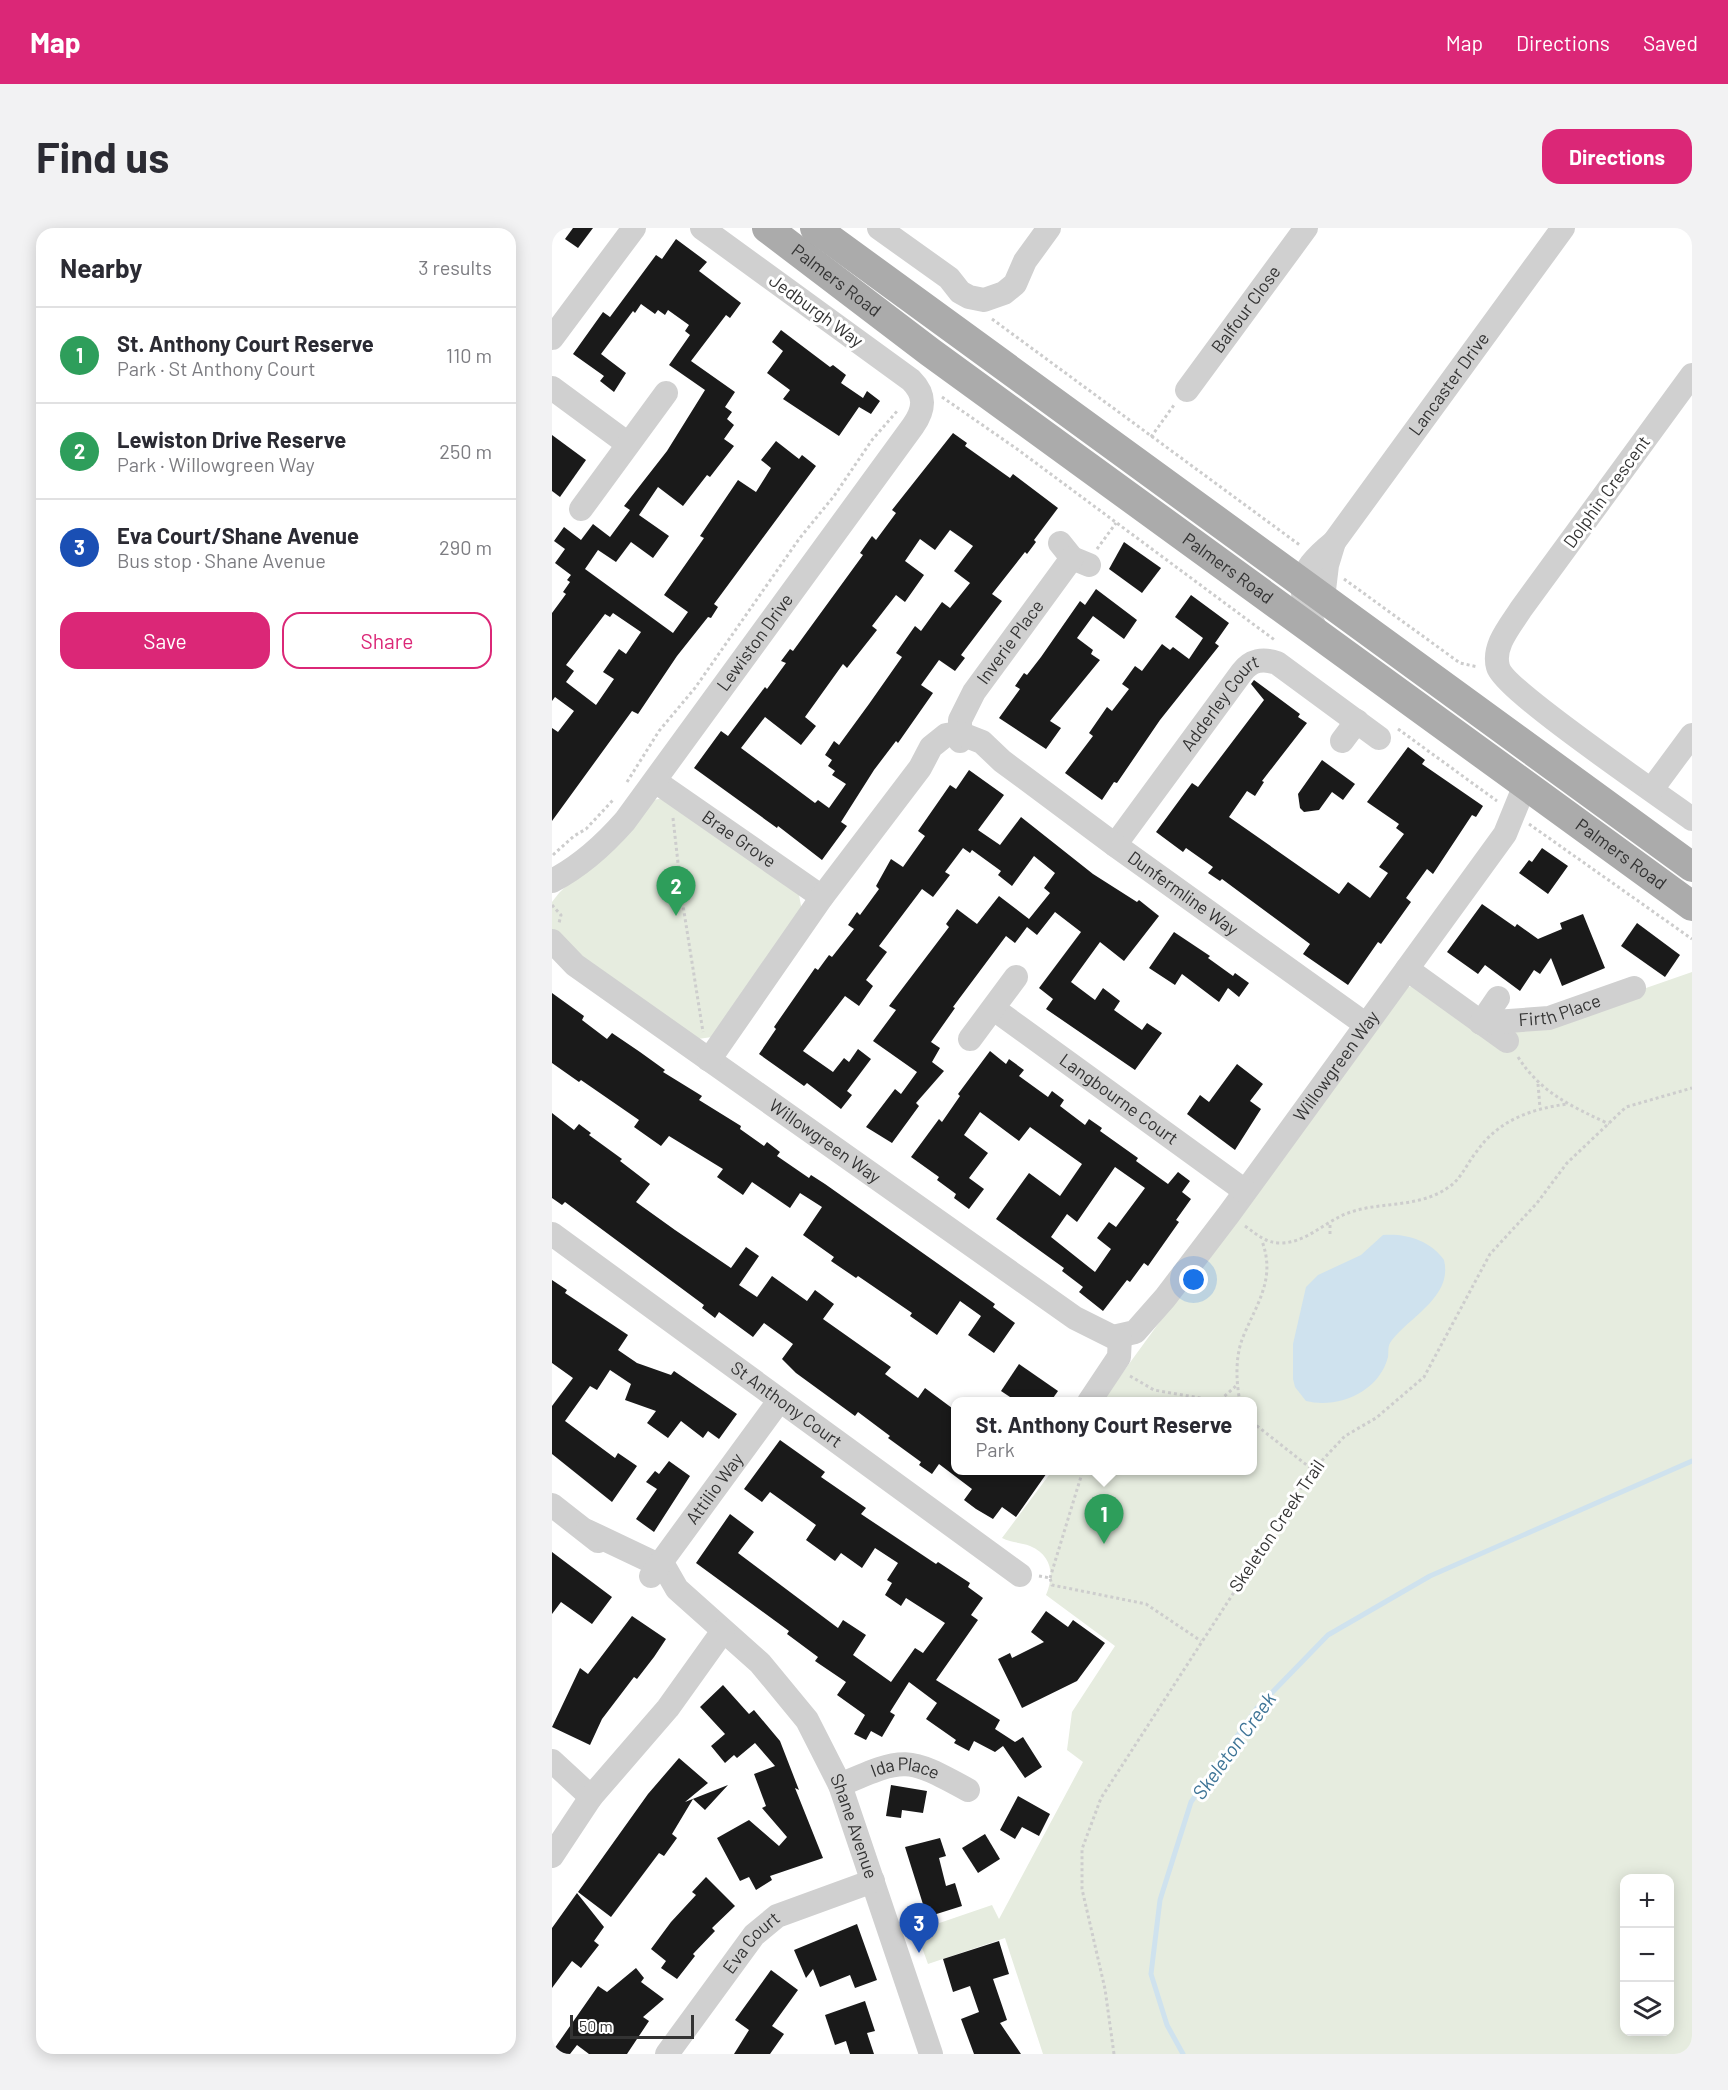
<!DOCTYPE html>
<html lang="en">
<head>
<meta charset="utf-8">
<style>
  body { margin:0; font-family:Barlow,sans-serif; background:#f2f2f3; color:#2b2b33 }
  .controls { position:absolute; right:18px; bottom:18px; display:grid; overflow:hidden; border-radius:12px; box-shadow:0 3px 15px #0003 }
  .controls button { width:54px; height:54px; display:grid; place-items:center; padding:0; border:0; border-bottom:2px solid #e1e1e2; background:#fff; color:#2b2b33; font:30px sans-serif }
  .scale { position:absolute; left:18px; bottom:15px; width:124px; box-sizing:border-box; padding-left:6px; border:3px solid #333; border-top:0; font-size:16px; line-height:21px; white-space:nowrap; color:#333; -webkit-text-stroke:4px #fff; paint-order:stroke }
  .you { position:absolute; left:642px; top:1052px; width:21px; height:21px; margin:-15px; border:4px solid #fff; border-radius:50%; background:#1a73e8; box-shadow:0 0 0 9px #1a73e833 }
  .badge { display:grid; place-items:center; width:39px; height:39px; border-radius:50%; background:#db2777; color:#fff; font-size:20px; font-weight:700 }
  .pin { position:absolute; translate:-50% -50px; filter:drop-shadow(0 2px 3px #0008) }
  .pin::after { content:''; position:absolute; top:32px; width:21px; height:18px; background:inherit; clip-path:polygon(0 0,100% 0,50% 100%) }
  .popup { position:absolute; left:399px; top:1169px; width:306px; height:78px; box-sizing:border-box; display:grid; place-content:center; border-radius:12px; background:#fff; filter:drop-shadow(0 2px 4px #0005); font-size:20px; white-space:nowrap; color:#7c7c81 }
  .popup b { font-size:22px; color:#2b2b33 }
  .popup::after { content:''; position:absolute; left:50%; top:100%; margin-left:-12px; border:12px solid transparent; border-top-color:#fff }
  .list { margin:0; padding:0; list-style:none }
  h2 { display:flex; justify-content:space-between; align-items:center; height:78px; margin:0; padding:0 24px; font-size:26px }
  h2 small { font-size:20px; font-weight:400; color:#7c7c81 }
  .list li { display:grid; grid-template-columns:39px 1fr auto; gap:18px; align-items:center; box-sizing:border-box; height:96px; padding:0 24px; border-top:2px solid #e1e1e2 }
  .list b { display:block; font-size:22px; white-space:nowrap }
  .list p { margin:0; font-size:20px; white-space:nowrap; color:#7c7c81 }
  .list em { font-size:20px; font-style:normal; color:#7c7c81 }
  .actions { display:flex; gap:12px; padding:18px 24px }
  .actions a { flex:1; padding:14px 0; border:2px solid #db2777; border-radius:18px; text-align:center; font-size:21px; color:#db2777 }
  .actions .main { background:#db2777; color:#fff }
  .icon { flex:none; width:33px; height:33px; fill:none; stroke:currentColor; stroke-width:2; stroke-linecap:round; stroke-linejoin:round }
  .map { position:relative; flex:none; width:1140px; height:1826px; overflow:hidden; border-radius:18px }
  header { display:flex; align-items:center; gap:36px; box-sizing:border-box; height:84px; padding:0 30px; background:#db2777; color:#fff }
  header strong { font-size:28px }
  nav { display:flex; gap:33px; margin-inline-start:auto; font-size:21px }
  .intro { display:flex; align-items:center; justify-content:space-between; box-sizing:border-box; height:144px; padding:0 36px }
  h1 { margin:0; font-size:42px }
  .button { padding:15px 27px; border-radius:18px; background:#db2777; color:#fff; font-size:21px; font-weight:700 }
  main { display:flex; gap:36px; padding:0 36px }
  aside { flex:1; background:#fff; border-radius:18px; box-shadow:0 3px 15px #0003 }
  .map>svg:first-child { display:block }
</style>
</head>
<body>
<header>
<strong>Map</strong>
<nav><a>Map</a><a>Directions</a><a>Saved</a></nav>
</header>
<div class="intro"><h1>Find us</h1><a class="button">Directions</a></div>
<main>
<aside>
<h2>Nearby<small>3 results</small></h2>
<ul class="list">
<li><span class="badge" style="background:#2e9e5b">1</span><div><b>St. Anthony Court Reserve</b><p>Park · St Anthony Court</p></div><em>110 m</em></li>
<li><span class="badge" style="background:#2e9e5b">2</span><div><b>Lewiston Drive Reserve</b><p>Park · Willowgreen Way</p></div><em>250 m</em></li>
<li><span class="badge" style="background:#1a4fb4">3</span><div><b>Eva Court/Shane Avenue</b><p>Bus stop · Shane Avenue</p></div><em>290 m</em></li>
</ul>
<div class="actions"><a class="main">Save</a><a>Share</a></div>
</aside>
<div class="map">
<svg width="1140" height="1826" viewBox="0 0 1140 1826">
  <rect width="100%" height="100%" fill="#fff"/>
  <!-- green -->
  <g fill="#e6ecdf" fill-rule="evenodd">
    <path d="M111 570 247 667 250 683 160 809 146 811 23 728 0 704V674L7 665 102 572Z"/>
    <path d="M1140 744V1826H491L453 1710 376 1736 364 1703 440 1677 447 1691 531 1534 515 1522 520 1484 563 1418 494 1367C502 1348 501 1328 478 1318 469 1314 459 1315 450 1310L500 1243 700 1242V1174L550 1173 700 967 856 759 860 758 949 801 1005 791ZM1072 1650H1118V1804H1072Z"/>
  </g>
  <!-- water -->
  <path fill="#cfe2ee" d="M831 1007C853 1005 878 1012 892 1032 901 1068 859 1088 840 1112 835 1118 837 1123 836 1129 827 1164 786 1181 754 1173L743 1159 741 1151V1116L754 1059 766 1047 809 1027Z"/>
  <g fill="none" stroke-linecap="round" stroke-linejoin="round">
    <!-- stream -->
    <path stroke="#cfe2ee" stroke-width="5" d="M631 1826 615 1797 599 1746 608 1672 639 1574 705 1480 776 1407 878 1348 1140 1233"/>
  </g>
  <!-- building -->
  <g fill="#1a1a1a" fill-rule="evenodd">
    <path d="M21 0H41L26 20 13 11Z"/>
    <path d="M124 11 155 34 147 43 189 75 178 90 174 87 139 133 183 164 173 179 180 184 175 191 182 197 172 211 182 218 158 249 155 247 131 278 106 259 87 287 117 308 101 330 79 314 64 334 46 322 33 341 121 405 136 384 112 367 152 310 148 308 186 252 204 264 219 240 209 232 224 213 247 231 250 227 264 238 162 376 166 379 159 390 156 389 125 428 86 486 80 483 0 593V500L6 504 22 483 3 469 0 473V385L14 366 11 364 18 354 15 352 19 347 3 335 13 321 2 313 12 299 29 312 41 296 58 309 78 282 72 278 115 223 153 162 117 137 138 107 133 103 137 97 116 82 113 87 106 82 103 86 89 76 83 85 81 83 49 126 74 145 62 164 48 153 52 148 21 126 51 84 58 89 104 27 110 31ZM61 385 89 404 74 426 67 421 51 444 62 451 44 477 14 454 22 443 14 437 53 386 58 389Z"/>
    <path d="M229 102 278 139 281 137 294 147 289 155 311 170 315 163 328 173 319 186 307 179 287 208 231 171 238 162 215 145 231 123 220 114Z"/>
    <path d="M401 205 415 215 413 218 458 250 461 246 506 280 482 312 484 314 475 326 473 324 440 366 450 373 409 427 413 430 403 443 387 432 369 457 381 465 346 515 344 513 322 542 289 594 295 598 270 632 226 598 225 600 142 540 169 503 176 508 213 459 215 461 234 435 229 433 238 421 241 423 311 327 308 325 320 308 324 312 344 285 340 282ZM398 302 421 318 402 343 418 355 398 380 390 374 369 403 363 398 344 425 350 429 317 476 287 517 282 513 273 527 280 532 276 538 283 543 280 547 294 556 277 580 266 572 263 575 189 520 213 489 249 517 264 498 253 489 291 436 295 440 325 402 320 398 344 367 353 374 372 347 353 333 368 311 383 322Z"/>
    <path d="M0 207 34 232 8 269 0 263Z"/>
    <path d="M572 314 609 340 590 365 557 341Z"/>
    <path d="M544 361 585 392 572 411 541 388 525 410 541 422 539 426 548 432 498 493 509 500 494 521 447 490 468 461 463 458 472 445 475 447 489 429 528 373 533 377Z"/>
    <path d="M639 367 677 395 663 415 667 418 608 492 565 555 562 554 550 572 513 545 541 508 537 505 555 479 560 483 577 461 570 456 583 438 590 443 610 416 618 422 621 419 637 431 651 410 623 389Z"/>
    <path d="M702 452 748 486 746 489 755 495 710 553 712 554 703 568 695 563 677 589 787 666 796 654 818 670 836 645 827 639 852 606 844 600 847 596 815 574 856 519 873 532 870 536 931 578 924 589 920 587 881 646 875 641 854 670 859 674 829 716 826 714 796 757 751 726 758 716 670 651 668 653 656 645 661 639 634 620 631 624 604 604 640 555 646 559 712 472 699 456Z"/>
    <path d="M770 532 803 556 791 572 780 564 767 582 752 584 748 580 746 566Z"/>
    <path d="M417 542 452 567 426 602 448 617 469 589 541 646 585 674 587 672 607 688 572 733 548 714 519 754 543 772 551 760 568 773 562 782 590 802 595 795 610 805 583 842 494 781 501 771 487 760 529 704 503 684 485 707 475 699 463 715 454 708 401 779 403 780 379 814 388 820 380 834 392 843 364 875 367 878 340 915 314 899 343 861 349 866 365 844 321 813 344 782 337 778 397 699 394 696 405 681 425 696 447 668 477 691 498 665 492 660 503 645 482 628 460 658 446 647 449 643 420 622 418 625 411 620 393 644 398 647 381 669 370 661 327 718 335 724 314 752 321 758 307 778 293 768 251 823 281 844 292 830 297 834 306 821 319 831 295 863 300 867 289 881 255 855 252 858 207 826 224 801 222 799 263 740 266 742 277 727 280 729 302 701 296 697 305 684 308 687 327 661 324 658 339 631 351 639 373 608 366 603 398 557 404 561Z"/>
    <path d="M990 620 1016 638 996 666 967 645 977 632 980 634Z"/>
    <path d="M930 676 963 699 965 696 986 711 1010 701 1008 695 1031 686 1053 740 1010 758 999 730 988 746 982 742 968 763 933 737 926 746 895 724Z"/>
    <path d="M1085 695 1128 727 1113 749 1069 718Z"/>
    <path d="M622 704 658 728 656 730 681 748 683 745 697 755 687 769 676 760 667 774 630 746 623 757 597 740Z"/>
    <path d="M0 765 32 788 30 792 55 811 60 805 88 824 113 842 111 844 150 868 147 872 189 898 188 901 212 918 215 914 228 924 225 928 257 950 259 947 273 956 443 1076 441 1079 463 1095 442 1125 416 1107 429 1088 408 1073 385 1107 358 1088 360 1085 306 1048 304 1050 279 1033 282 1029 251 1007 270 979 248 965 238 980 200 954 191 967 165 949 171 941 117 908 109 918 82 899 87 892 29 852 27 854 0 835Z"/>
    <path d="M438 823 454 836 457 831 472 842 467 848 496 869 500 863 512 872 508 878 533 897 537 891 550 900 548 903 586 930 584 933 616 956 626 944 638 953 630 964 639 971 624 992 627 994 596 1038 592 1035 578 1054 575 1052 551 1083 527 1064 531 1059 510 1043 512 1040 444 991 477 945 508 968 530 936 478 899 467 913 428 884 412 907 436 925 417 950 432 961 417 981 402 970 404 966 385 952 387 949 359 929 387 891 390 894 408 868 406 866ZM563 939 593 960 564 999 557 994 545 1010 559 1021 543 1044 499 1009 515 986 525 994Z"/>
    <path d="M685 836 711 856 698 873 709 881 683 922 635 886 648 867 657 874Z"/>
    <path d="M0 885 22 902 27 896 39 905 37 907 70 931 68 933 98 956 84 974 123 1002 179 1040 194 1019 207 1028 187 1057 205 1069 220 1048 255 1073 263 1062 282 1076 271 1091 339 1139 333 1146 366 1170 373 1160 404 1183V1242H497L464 1289 450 1279 441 1291 424 1281 412 1272 420 1261 387 1236 380 1246 367 1237 369 1234 336 1210 338 1208 306 1184 303 1188 244 1145 230 1131 241 1116 212 1095 201 1109 167 1084 163 1090 150 1080 152 1077 13 974 10 977 0 970Z"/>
    <path d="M0 1052 15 1062 13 1065 76 1107 66 1122 85 1135 119 1147 122 1143 185 1186 167 1211 156 1203 151 1210 129 1193 116 1210 95 1195 104 1183 73 1172 79 1156 58 1142 45 1162 38 1158 13 1193 63 1230 66 1225 85 1238 60 1274 0 1226V1178L21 1150 0 1135Z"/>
    <path d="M467 1136 506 1163 499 1173H464L449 1163Z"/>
    <path d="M228 1212 273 1244 269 1249 314 1280 309 1286 384 1336 386 1334 418 1355 416 1359 431 1370 419 1387 426 1392 384 1452 448 1492 443 1501 463 1514 471 1509 490 1539 473 1550 451 1518 443 1524 422 1513 417 1523 402 1515 404 1512 374 1491 385 1475 357 1454 338 1484 343 1487 330 1509 319 1503 314 1512 302 1506 313 1487 285 1467 294 1454 263 1433 266 1429 235 1406 237 1403 144 1335 178 1286 202 1304 186 1325 286 1400 291 1392 314 1407 301 1427 339 1454 363 1420 371 1425 393 1395 354 1370 349 1378 333 1367 340 1355 335 1352 346 1335 323 1320 310 1340 289 1325 283 1333 254 1312 264 1297 218 1264 210 1274 192 1261Z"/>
    <path d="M117 1233 138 1248 102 1304 84 1291 105 1261 94 1254 103 1243 107 1246Z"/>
    <path d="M0 1324 60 1369 40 1396 9 1374 0 1386Z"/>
    <path d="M494 1383 516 1399 521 1392 553 1415 525 1453 470 1480 446 1431 458 1425 460 1430 492 1414 479 1404Z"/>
    <path d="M80 1388 114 1411 102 1429 85 1451 82 1449 50 1491 38 1517 0 1499 28 1440 36 1446Z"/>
    <path d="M171 1457 197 1486 202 1482 228 1513 247 1562 243 1560 271 1630 218 1648 220 1652 204 1662 197 1649 188 1653 165 1610 197 1592 227 1618 235 1609 210 1580 214 1578 202 1546 223 1538 203 1515 185 1530 182 1527 173 1535 159 1518 173 1506 148 1479Z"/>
    <path d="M127 1530 156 1555 133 1574 176 1557 153 1582 141 1571 120 1606 125 1610 112 1628 107 1625 59 1689 26 1664 96 1566Z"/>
    <path d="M339 1557 375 1563 371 1585 350 1582 349 1590 334 1588Z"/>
    <path d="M466 1568 498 1586 487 1608 470 1599 463 1611 448 1602Z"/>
    <path d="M433 1606 448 1631 426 1645 410 1620Z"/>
    <path d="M388 1610 394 1628 387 1630 394 1658 403 1655 410 1678 375 1689 353 1619Z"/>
    <path d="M154 1649 183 1678 160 1700 163 1703 141 1726 143 1728 125 1751 109 1740 114 1733 99 1721 119 1694 144 1667 140 1664Z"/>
    <path d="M25 1665 52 1699 42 1713 47 1717 29 1740 20 1733 0 1760V1700Z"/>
    <path d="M305 1696 325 1752 303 1760 298 1747 268 1759 261 1741 254 1750 242 1722Z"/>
    <path d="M447 1713 457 1746 441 1751 455 1792 448 1795 469 1826H422L409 1791 427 1784 418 1758 401 1764 391 1731Z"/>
    <path d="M84 1740 92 1750 89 1754 112 1771 91 1789 97 1793 75 1826H37L25 1817 18 1826H9L2 1821 46 1758 55 1764Z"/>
    <path d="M219 1742 246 1762 220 1798 232 1806 218 1826H182L197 1802 183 1792Z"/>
    <path d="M313 1773 323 1803 315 1805 322 1826H298L294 1813 283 1817 273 1787Z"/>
  </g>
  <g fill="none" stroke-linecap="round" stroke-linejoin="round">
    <!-- path -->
    <g stroke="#cdcdcd" stroke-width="3" stroke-dasharray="3 3" stroke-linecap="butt">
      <path d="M440 91 749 318"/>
      <path d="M390 169 465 221 724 413"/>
      <path d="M599 209 622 177"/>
      <path d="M545 321 564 295"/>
      <path d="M792 351 908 435 926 439"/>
      <path d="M846 501 945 573"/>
      <path d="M75 554 107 503 143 460 247 311 282 268 320 212 346 182"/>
      <path d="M121 590 130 671 151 804"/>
      <path d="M977 596 1140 711"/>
      <path d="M1 627 22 608 34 601 62 571"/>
      <path d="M0 677 9 687 7 695"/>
      <path d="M966 829C989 865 1019 878 1057 896"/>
      <path d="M986 856 988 880"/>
      <path d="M693 998C706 1007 713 1015 729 1015 751 1015 769 998 787 989 822 971 863 983 897 959 910 950 915 935 925 923 947 892 979 881 1015 876"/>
      <path d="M778 1006V994"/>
      <path d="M578 1148 602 1162 671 1174"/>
      <path d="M668 1172 685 1157"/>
      <path d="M688 1174C684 1153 683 1129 691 1109 705 1075 724 1051 710 1013"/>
      <path d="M700 1194 761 1242"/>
      <path d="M487 1348 498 1350 500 1357 594 1376 649 1413"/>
      <path d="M498 1350 531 1242"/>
      <path d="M562 1826 553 1761 530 1661V1621L549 1570 761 1242 793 1208 824 1190 872 1149 938 1026 985 975 1015 935 1074 879 1140 860"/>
    </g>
    <!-- minor -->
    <g stroke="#d0d0d0" stroke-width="24">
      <path d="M327 0 397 50 408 64 417 69 432 72 452 65 463 56 473 33 497 0"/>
      <path d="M0 110 82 0"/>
      <path d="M1140 147 969 381C959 397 940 418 946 439 952 462 1110 569 1140 591"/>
      <path d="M0 160 76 216"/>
      <path id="s1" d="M635 162 754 0"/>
      <path d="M29 281 114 165"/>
      <path d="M508 315 520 330 537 337"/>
      <path d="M771 370 775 337 782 314"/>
      <path id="s2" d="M766 406C745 361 741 347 782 314L1011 0"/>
      <path id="s3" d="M408 513V492L422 464 520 330"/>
      <path d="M790 513 805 493"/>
      <path id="s4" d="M103 553 270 669"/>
      <path d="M1100 561 1140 507"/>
      <path id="s5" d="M563 617 690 444C699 432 711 430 725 435L827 510"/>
      <path id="s6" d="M0 653C29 638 51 618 73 593L361 198C373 181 374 167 359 152L150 0"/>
      <path id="s7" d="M0 713 23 737 523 1090 561 1109 583 1104 613 1070 677 986 953 606 973 557"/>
      <path d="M855 741 955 813"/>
      <path id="s8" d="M442 781 693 963"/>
      <path id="s9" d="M929 795 997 790 1082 760"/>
      <path d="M929 795 946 770"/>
      <path d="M418 811 464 749"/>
      <path id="s10" d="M157 832 270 669 368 540 379 519 394 507 407 505 430 514 450 533 563 617 813 796"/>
      <path id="s11" d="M0 1006 468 1347"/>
      <path d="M537 1174 567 1129 568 1109"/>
      <path d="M0 1277 46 1313"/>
      <path id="s12" d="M35 1303 113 1340 125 1361 208 1435 255 1492 288 1557 379 1826"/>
      <path id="s13" d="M99 1348 227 1173"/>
      <path d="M0 1533 39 1569"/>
      <path id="s14" d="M288 1557C353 1529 354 1528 416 1562"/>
      <path d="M0 1628 39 1569 116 1480 171 1403"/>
      <path id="s15" d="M115 1826 202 1707 225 1688 321 1653"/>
    </g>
    <!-- major -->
    <g stroke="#ababab" stroke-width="30">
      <path id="s16" d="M215 0 378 124 1140 678"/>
      <path d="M263 0 1140 639"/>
    </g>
  </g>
  <g text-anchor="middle" stroke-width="6" stroke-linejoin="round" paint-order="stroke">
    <!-- street labels -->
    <g font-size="18" fill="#333" stroke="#fff">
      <text dy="6" stroke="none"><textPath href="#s16" startOffset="87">Palmers Road</textPath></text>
      <text dy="6" stroke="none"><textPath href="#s1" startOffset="100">Balfour Close</textPath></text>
      <text transform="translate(264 83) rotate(36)" y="6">Jedburgh Way</text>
      <text dy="6" stroke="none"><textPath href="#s2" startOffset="302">Lancaster Drive</textPath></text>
      <text transform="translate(1055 264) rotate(-54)" y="6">Dolphin Crescent</text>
      <text dy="6" stroke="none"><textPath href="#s16" startOffset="573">Palmers Road</textPath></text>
      <text dy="6" stroke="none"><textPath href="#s6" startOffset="316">Lewiston Drive</textPath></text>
      <text dy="6" stroke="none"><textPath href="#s3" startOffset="114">Inverie Place</textPath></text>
      <text dy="6" stroke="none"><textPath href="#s5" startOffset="177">Adderley Court</textPath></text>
      <text dy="6" stroke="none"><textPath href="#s4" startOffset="102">Brae Grove</textPath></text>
      <text dy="6" stroke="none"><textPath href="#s16" startOffset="1059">Palmers Road</textPath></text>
      <text dy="6" stroke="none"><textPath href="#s10" startOffset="693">Dunfermline Way</textPath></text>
      <text dy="6" stroke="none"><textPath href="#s9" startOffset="80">Firth Place</textPath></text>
      <text dy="6" stroke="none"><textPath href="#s7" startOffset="1044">Willowgreen Way</textPath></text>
      <text dy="6" stroke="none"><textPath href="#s8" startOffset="154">Langbourne Court</textPath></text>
      <text dy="6" stroke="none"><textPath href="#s7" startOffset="339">Willowgreen Way</textPath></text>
      <text dy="6" stroke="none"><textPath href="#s11" startOffset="290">St Anthony Court</textPath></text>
      <text dy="6" stroke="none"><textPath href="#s13" startOffset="108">Attilio Way</textPath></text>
      <text transform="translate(725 1298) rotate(-56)" y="6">Skeleton Creek Trail</text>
      <text dy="6" stroke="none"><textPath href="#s14" startOffset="69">Ida Place</textPath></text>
      <text dy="6" stroke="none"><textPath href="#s12" startOffset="412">Shane Avenue</textPath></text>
      <text dy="6" stroke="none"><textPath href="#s15" startOffset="140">Eva Court</textPath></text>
    </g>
    <!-- water labels -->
    <g font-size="20" font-style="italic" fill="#3f7597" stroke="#fff">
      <text transform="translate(682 1518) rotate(-54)" y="7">Skeleton Creek</text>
    </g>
  </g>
</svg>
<div class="controls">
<button>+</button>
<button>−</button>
<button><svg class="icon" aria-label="layers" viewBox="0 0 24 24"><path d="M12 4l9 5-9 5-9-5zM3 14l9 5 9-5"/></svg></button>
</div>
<div class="scale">50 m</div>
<div class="you"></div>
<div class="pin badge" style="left:552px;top:1316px;background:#2e9e5b">1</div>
<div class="popup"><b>St. Anthony Court Reserve</b>Park</div>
<div class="pin badge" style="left:124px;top:688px;background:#2e9e5b">2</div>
<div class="pin badge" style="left:367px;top:1725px;background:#1a4fb4">3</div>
</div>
</main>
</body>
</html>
